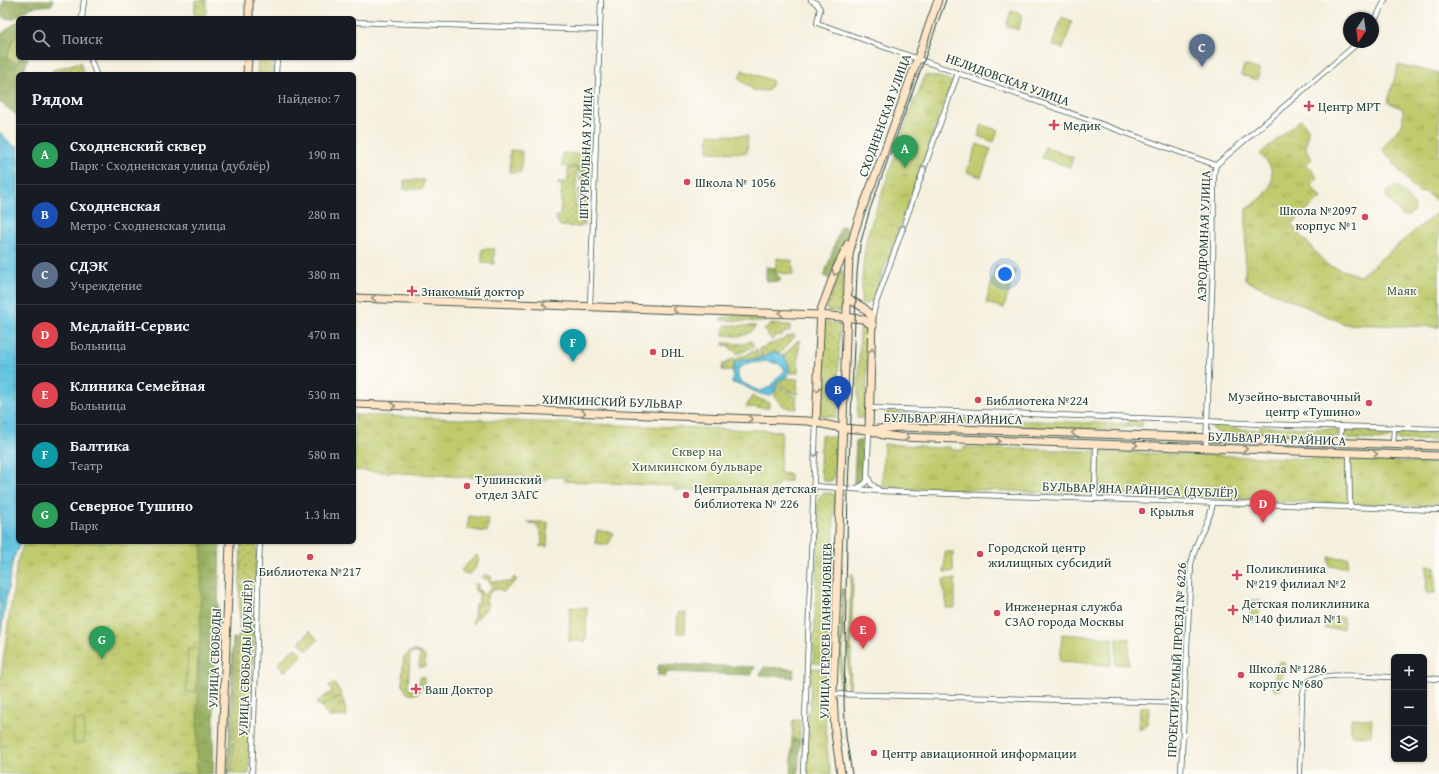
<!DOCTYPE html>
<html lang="ru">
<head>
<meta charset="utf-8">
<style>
  body { margin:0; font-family:"Gentium Book Plus",serif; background:#20242c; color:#f1f3f6 }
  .controls { position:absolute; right:12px; bottom:12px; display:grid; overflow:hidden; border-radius:6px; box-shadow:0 1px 3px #0004 }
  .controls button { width:36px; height:36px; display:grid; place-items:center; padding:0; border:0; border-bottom:1px solid #363941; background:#171b24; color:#f1f3f6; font:20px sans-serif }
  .compass { position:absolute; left:1343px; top:12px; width:36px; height:36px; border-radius:50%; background:#171b24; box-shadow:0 1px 3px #0004; rotate:193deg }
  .you { position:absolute; left:1005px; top:274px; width:14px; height:14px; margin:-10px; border:3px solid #fff; border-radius:50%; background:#1a73e8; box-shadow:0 0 0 6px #1a73e833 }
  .badge { display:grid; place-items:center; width:26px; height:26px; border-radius:50%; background:#b45309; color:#fff; font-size:13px; font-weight:700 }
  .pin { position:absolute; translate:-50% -33px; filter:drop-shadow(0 1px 2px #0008) }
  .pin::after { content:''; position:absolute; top:21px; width:14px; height:12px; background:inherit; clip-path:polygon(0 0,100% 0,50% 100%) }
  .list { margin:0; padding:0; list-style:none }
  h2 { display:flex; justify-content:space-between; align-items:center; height:52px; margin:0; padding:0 16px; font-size:17px }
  h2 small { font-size:13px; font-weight:400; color:#9ea1a6 }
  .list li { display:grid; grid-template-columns:26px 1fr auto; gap:12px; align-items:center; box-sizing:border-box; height:60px; padding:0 16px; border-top:1px solid #363941 }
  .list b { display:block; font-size:15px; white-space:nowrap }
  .list p { margin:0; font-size:13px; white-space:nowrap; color:#9ea1a6 }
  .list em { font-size:13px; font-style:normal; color:#9ea1a6 }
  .icon { flex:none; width:22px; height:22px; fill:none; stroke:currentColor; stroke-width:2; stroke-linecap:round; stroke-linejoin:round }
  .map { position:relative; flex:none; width:1439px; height:774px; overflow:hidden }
  .search { position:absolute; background:#171b24; box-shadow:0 1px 3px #0004; left:16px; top:16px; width:340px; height:44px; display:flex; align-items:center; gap:10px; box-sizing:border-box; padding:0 14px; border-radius:6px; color:#9ea1a6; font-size:15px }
  .panel { position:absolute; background:#171b24; box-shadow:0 1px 3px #0004; left:16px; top:72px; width:340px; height:472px; border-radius:6px }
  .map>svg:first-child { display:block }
</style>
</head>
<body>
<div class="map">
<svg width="1439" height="774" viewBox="0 0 1439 774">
  <defs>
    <pattern id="grass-dots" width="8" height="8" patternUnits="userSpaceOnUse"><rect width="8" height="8" fill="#bfcb6d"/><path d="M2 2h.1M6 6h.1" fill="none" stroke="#9ba65a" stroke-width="1.8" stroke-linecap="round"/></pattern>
    <pattern id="forest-crowns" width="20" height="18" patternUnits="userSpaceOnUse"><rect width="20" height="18" fill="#97af60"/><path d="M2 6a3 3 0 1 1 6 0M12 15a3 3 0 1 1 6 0" fill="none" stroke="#7b9050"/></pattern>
    <pattern id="park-tufts" width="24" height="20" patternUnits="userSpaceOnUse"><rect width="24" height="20" fill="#bfcb6d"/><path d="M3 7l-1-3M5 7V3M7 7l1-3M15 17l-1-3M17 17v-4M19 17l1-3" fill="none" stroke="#9ba65a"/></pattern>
    <pattern id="water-ripples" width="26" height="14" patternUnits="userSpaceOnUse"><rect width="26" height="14" fill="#63c4e1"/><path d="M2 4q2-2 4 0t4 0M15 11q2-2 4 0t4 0" fill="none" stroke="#51a0b7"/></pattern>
  </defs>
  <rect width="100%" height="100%" fill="#fdfcf7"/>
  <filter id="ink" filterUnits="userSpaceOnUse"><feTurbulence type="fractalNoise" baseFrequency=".025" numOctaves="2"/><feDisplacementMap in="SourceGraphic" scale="8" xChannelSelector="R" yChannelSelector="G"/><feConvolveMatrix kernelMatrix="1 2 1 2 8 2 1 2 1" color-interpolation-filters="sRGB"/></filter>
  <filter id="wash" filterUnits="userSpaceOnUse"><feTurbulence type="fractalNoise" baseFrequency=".012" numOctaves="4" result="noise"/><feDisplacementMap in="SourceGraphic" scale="16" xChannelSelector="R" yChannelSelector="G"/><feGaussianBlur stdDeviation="0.9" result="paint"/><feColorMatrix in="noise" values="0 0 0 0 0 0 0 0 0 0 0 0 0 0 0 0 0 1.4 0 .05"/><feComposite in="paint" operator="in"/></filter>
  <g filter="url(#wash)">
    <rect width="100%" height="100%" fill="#f5f0de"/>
    <!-- grass -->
    <g fill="url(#grass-dots)" stroke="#6f8450">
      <path d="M258 58H273V74H257Z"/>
      <path d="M80 62 84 74H51L53 70Z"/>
      <path d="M585 150H588V179L581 168 562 166V153L585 154Z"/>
      <path d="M568 168 581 169 587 180 580 181 581 171H577L575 207H578L579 189 587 190 585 225 581 224V227L560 226 556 219V216H560L562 185 558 184V182H568Z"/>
      <path d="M840 271H843L841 312 828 311 826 309Z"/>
      <path d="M729 315 764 317 766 321 765 322 721 320 720 319Z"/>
      <path d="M827 322 836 323 840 325 837 414 835 417 823 416 821 414 823 324Z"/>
      <path d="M771 324 790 325V331L783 333 784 334 779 336 778 335 775 337V338L772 340 764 330Z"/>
      <path d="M726 325 756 326C746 339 737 336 723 335L724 327Z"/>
      <path d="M860 326 866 329 868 335 866 414 863 418H857Z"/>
      <path d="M793 334 795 337 780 353 774 352 760 358V348L765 347V346L772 343 773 344 781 339 782 340 784 339V338L791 336Z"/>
      <path d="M798 340 800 341 799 344 798 373H789C791 366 786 360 783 356Z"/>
      <path d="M751 341 754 347 747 349V350L741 353 740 351 738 354 727 345H723V343L743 344Z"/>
      <path d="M755 349H757L758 359H743L734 363 733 371 722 370 723 364 728 363V361L734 359 735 360 743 355 744 356 753 351 754 352 756 351Z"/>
      <path d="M784 378 798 379 797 381 798 390 797 391 798 395 776 384 780 379Z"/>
      <path d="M776 386 797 397 796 399 797 409C784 408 781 406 774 395L776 394 775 392Z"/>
      <path d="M752 396 770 403 768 408 746 407Z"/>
      <path d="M887 412 908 413V417H914V413H917V417L1128 424V420L1143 421 1142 426C1133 426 1123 428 1113 430L886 422Z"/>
      <path d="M1213 424 1234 425V429L1260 430V426L1333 429 1338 431V435L1333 438 1221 434 1213 429 1212 426Z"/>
      <path d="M1348 428V431L1386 432 1387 429 1391 432V435L1387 440 1348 439C1344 437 1342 434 1344 430Z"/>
      <path d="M1398 430V432L1439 434V441L1399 440 1395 437V432Z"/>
      <path d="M821 435 834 437 837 440 834 478 831 481H824L820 470Z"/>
      <path d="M824 493 834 494 835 497 832 583 830 584 828 648H830L829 659 827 664 813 663 819 515 817 514C817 506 816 497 824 493Z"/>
      <path d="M528 522H548L547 547 539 546 542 545 541 532 534 523 532 525Z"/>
      <path d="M241 542H257L249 774H232L237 638H239L240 612 239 611Z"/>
      <path d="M851 574H853L850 691H847Z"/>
      <path d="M484 575 491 576V581L512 582 513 578 514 577 517 580 503 592C499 587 494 590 489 593L485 603 487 602 489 606 472 624 474 615 479 612 474 614 475 604H479V592L475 591V587L482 594 474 585 476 583 479 586 477 588 484 595 493 586 486 578 484 580 482 578Z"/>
      <path d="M842 589H844L842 688H839Z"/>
      <path d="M1251 600H1260L1259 620 1257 622 1246 621V616H1250Z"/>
      <path d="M233 638H235L230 774H228Z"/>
      <path d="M413 651C425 652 426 656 425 667H419L420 655 419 653H410L408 689 417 690 419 685 420 677H424V685L418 693C415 694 412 695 409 694 399 690 403 665 404 657L410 652Z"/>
      <path d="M1140 707H1149L1148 724H1145V728H1139Z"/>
      <path d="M793 720H800V741L795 740 792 742Z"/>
    </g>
    <!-- forest -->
    <g fill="url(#forest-crowns)" stroke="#5b764a">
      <path d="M4 0H53L52 5 32 7 13 19 4 18 0 12Z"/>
      <path d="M18 21V35H17V63L20 58H28L23 74H18V116L0 102V35Z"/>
      <path d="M841 226 846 227 849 232 829 279 824 276Z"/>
      <path d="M766 267 775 268V272L781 279 779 282 767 281 766 279Z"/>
      <path d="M856 441H862L865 443V447L864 476C863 482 860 483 854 483Z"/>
      <path d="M200 542H220L218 607C214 618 218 631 217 642L214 643 216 649 213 690 214 715 213 774H170Z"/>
      <path d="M660 664H662L755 667 751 675 666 672 665 677 658 676V667Z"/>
      <path d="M764 667 794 669 793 678 789 677 760 675Z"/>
      <path d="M795 740 800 741 798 774H791L792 742Z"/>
    </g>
    <!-- park -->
    <g fill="url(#park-tufts)" stroke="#6f8450">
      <path d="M195 0H206V15H194Z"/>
      <path d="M1011 11 1023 15 1018 30 1006 26Z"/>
      <path d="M1062 17 1072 21 1063 49 1052 45Z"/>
      <path d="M1398 65 1439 73V203L1425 192 1418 193 1382 149 1403 123V109L1388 102Z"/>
      <path d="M742 70 773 81 768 91 753 90 739 79Z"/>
      <path d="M925 75 943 78 952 81 873 300 866 304H861L863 265 867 236 914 100H916Z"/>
      <path d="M1301 119 1308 129 1306 149 1312 159 1307 164 1318 178 1311 185 1321 198 1291 224 1327 265 1360 276 1439 211V327L1345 324 1245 280 1246 209C1261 200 1276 189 1271 169 1270 164 1263 158 1260 154Z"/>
      <path d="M982 125 998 130 994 142 978 136Z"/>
      <path d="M1045 147 1073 157 1070 167 1042 158Z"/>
      <path d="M510 150 522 151 521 172H510Z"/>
      <path d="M404 180H424L423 189H404Z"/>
      <path d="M482 249H494V264L482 263Z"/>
      <path d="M777 258 793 261 792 266 793 267V275L775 272Z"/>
      <path d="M354 415 779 431H782L780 473 790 474V481L780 482 774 491 769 493 674 490V486L564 481V477H549L544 481H524L522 475H486L483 478 354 470Z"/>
      <path d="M884 444 923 446V447L940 448 942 447H950V450H964V447L1439 463V507L978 490 891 489 890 487H882Z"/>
      <path d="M469 516 489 519 487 532 467 529Z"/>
      <path d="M597 530 614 533 608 545 595 543Z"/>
      <path d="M24 542H202L196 774H0V682L17 563Z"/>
      <path d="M945 552H953V572H944Z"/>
      <path d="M476 555 479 557 477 566 470 574 464 573 461 570Z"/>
      <path d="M1329 557 1348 558 1347 567 1329 566Z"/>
      <path d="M1427 566 1435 567V593H1426Z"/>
      <path d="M943 579H955V608H946V594L943 591Z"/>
      <path d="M678 613H686L685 633H677Z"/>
      <path d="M1328 617H1344L1343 629H1324Z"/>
      <path d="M310 631 318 640 307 650 299 642Z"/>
      <path d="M1281 661 1286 664 1285 672 1281 678V687L1278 691H1275L1273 688C1274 684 1277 664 1278 663 1279 662 1280 662 1281 661Z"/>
      <path d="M811 668 825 669C825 705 824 739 831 774H805L807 711H810Z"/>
      <path d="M333 682 342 694 331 701 342 696 347 716 329 717 321 707 329 702 321 706 316 703 332 691 329 686Z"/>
      <path d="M1351 718 1372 719 1371 736 1351 735Z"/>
    </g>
    <!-- pitch -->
    <g fill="#bfcb6d" stroke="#6f8450">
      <path d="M16 34 18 35V58H20L17 63 6 58Z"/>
      <path d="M1244 65 1260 70 1257 80 1241 75Z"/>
      <path d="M709 134 748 136 747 153 708 152Z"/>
      <path d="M977 144 991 149 981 177 967 172Z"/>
      <path d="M1397 185 1415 206 1414 211 1409 216H1402L1387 197 1386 193 1394 186Z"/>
      <path d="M996 266 1015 271 1004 308 986 303Z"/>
      <path d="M570 607 587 608 586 641H569Z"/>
      <path d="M1062 634 1113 638 1111 665 1060 661Z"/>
      <path d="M1117 638 1130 639 1128 665 1115 664Z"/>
      <path d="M188 649H198L196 692H186Z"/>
      <path d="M294 649H297L301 654V657L287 670 284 671 279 665V662Z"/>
      <rect x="73" y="720" width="11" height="23"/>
    </g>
    <!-- water -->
    <g fill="url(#water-ripples)" stroke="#41808a" fill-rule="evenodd">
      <path d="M0 132 12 145 18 147V542H21L13 559 11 570 0 637Z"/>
      <path d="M774 352C784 354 788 361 790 370L787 376 778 382C776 385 776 388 775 391 769 402 749 388 742 385 739 384 735 384 732 383L734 363 743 359H758ZM766 361 779 364 785 369 784 372 777 378 772 386 761 391 754 389 740 381 738 378V369L746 364Z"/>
    </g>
  </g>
  <g filter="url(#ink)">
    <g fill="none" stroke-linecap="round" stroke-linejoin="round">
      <!-- minor casing -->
      <g stroke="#3f584e" stroke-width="6">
        <g id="minor">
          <path d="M811 0 816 3 820 9 817 23 1216 165"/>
          <path d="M82 18 84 0"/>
          <path d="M354 22 600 30"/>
          <path d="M1373 24 1385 0"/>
          <path d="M90 58 96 74"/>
          <path d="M276 74 277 58"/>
          <path d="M590 306 601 0"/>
          <path d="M872 318 875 306 958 73"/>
          <path d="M870 408 1185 420 1260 424 1439 429"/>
          <path d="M1340 442 1341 427"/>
          <path d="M1393 444 1394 428"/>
          <path d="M1206 448 1213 267 1214 173 1216 165 1359 42"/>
          <path d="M1349 453 1350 508"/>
          <path d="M868 477 871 484 879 490"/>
          <path d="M814 486 880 491 978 495 1439 510"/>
          <path d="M855 489 863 485 867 481 869 430"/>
          <path d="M1095 499 1096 444"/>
          <path d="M1424 678 1439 679"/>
          <path d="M833 694 1185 703"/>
          <path d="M252 774 257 637 258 580 260 542"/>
          <path d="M803 774 816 422"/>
          <path d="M1181 774 1191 564C1193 554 1196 545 1200 536 1206 524 1211 516 1213 503"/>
          <path d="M1300 774 1302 697C1303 692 1304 686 1308 682 1320 671 1377 677 1394 677"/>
        </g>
      </g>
      <!-- secondary casing -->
      <g stroke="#3f584e" stroke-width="9">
        <g id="secondary">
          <path d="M249 18V0"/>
          <path d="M247 74 248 58"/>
          <path d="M847 297C857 306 866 305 872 319L869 430"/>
          <path d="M354 298 820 315 863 319 873 326"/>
          <path d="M354 404 808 421 842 428 869 430 899 427 1439 446"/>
          <path d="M816 422 821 310 835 272 848 244"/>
          <path d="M869 430 883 435 899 437 1439 456"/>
          <path d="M221 774 230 542"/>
          <path d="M841 774 835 733 833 694 849 256C855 221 871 188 883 155 902 104 920 52 938 0"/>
        </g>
      </g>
      <!-- minor -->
      <use href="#minor" stroke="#fff" stroke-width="4.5"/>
      <!-- secondary -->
      <use href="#secondary" stroke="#ffe4c6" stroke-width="7"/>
      <!-- tram -->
      <path stroke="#1f3d34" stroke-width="1" d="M852 774 846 737 844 704 848 489 857 273 860 245 870 209 946 0"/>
    </g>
    <!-- one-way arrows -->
    <defs><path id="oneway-chevron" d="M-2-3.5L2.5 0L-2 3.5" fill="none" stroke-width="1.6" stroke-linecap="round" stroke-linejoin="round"/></defs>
    <g stroke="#8f9e9a">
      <use href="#oneway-chevron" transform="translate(924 168) rotate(-71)"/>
      <use href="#oneway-chevron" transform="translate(903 227) rotate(-70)"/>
      <use href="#oneway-chevron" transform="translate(815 454) rotate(92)"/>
    </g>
    <g stroke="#8f907d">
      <use href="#oneway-chevron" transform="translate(835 273) rotate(112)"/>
      <use href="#oneway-chevron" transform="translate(374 298) rotate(-178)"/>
      <use href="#oneway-chevron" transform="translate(545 304) rotate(-178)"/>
      <use href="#oneway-chevron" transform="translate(675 309) rotate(-178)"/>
      <use href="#oneway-chevron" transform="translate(781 313) rotate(-178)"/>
      <use href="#oneway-chevron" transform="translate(872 351) rotate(-88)"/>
      <use href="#oneway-chevron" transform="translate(817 389) rotate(92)"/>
      <use href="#oneway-chevron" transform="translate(393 406) rotate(2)"/>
      <use href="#oneway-chevron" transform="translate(583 413) rotate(2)"/>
      <use href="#oneway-chevron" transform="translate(750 419) rotate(3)"/>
      <use href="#oneway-chevron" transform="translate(1074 433) rotate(-178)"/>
      <use href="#oneway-chevron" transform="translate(907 437) rotate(2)"/>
      <use href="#oneway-chevron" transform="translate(998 441) rotate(2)"/>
      <use href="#oneway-chevron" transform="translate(1135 445) rotate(2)"/>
      <use href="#oneway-chevron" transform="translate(1245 449) rotate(2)"/>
      <use href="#oneway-chevron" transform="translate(1375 454) rotate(2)"/>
    </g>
  </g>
  <!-- markers -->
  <g fill="#d1495b" stroke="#fdfcf7" stroke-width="1.5">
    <path d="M1307 100h4v4h4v4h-4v4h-4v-4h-4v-4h4z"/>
    <path d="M1052 119h4v4h4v4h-4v4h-4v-4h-4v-4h4z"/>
    <circle cx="687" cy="182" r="4"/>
    <circle cx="1365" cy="217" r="4"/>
    <path d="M410 285h4v4h4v4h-4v4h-4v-4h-4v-4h4z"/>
    <circle cx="653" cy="352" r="4"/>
    <circle cx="978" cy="400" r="4"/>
    <circle cx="1369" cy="403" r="4"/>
    <circle cx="467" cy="486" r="4"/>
    <circle cx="686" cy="495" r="4"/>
    <circle cx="1142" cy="511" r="4"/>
    <circle cx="980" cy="554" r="4"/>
    <circle cx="310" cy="557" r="4"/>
    <path d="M1235 569h4v4h4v4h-4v4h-4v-4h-4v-4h4z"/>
    <path d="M1231 604h4v4h4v4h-4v4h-4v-4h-4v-4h4z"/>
    <circle cx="997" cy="613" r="4"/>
    <circle cx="1241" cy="675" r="4"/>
    <path d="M414 683h4v4h4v4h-4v4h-4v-4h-4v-4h4z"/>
    <circle cx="874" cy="753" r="4"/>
  </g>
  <g text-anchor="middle" stroke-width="3" stroke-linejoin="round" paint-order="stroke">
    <!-- street labels -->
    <g font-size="13" fill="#1f3d34" stroke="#fdfcf7">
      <text transform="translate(1008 79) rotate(20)" y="5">НЕЛИДОВСКАЯ УЛИЦА</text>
      <text transform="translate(884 115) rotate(-70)" y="5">СХОДНЕНСКАЯ УЛИЦА</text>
      <text transform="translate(585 153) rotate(-88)" y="5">ШТУРВАЛЬНАЯ УЛИЦА</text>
      <text transform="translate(1203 236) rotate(-88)" y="5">АЭРОДРОМНАЯ УЛИЦА</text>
      <text transform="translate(612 401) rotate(2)" y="5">ХИМКИНСКИЙ БУЛЬВАР</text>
      <text transform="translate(953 418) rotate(1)" y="5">БУЛЬВАР ЯНА РАЙНИСА</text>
      <text transform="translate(1277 438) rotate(2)" y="5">БУЛЬВАР ЯНА РАЙНИСА</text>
      <text transform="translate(1140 489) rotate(2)" y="5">БУЛЬВАР ЯНА РАЙНИСА (ДУБЛЁР)</text>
      <text transform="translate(825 631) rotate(-89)" y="5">УЛИЦА ГЕРОЕВ ПАНФИЛОВЦЕВ</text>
      <text transform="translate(214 658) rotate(-88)" y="5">УЛИЦА СВОБОДЫ</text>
      <text transform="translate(245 658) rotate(-88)" y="5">УЛИЦА СВОБОДЫ (ДУБЛЁР)</text>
      <text transform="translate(1176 660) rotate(-87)" y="5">ПРОЕКТИРУЕМЫЙ ПРОЕЗД № 6226</text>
    </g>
    <!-- poi labels -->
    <g font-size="13" fill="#1f3d34" stroke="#fdfcf7" text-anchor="start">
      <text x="1318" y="111">Центр МРТ</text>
      <text x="1063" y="130">Медик</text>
      <text x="695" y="187">Школа № 1056</text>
      <text x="1357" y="215" text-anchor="end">Школа №2097<tspan x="1357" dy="15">корпус №1</tspan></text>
      <text x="421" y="296">Знакомый доктор</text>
      <text x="661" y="357">DHL</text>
      <text x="1361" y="401" text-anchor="end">Музейно-выставочный<tspan x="1361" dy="15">центр «Тушино»</tspan></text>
      <text x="986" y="405">Библиотека №224</text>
      <text x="475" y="484">Тушинский<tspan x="475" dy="15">отдел ЗАГС</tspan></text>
      <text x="694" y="493">Центральная детская<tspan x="694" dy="15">библиотека № 226</tspan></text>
      <text x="1150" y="516">Крылья</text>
      <text x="988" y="552">Городской центр<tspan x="988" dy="15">жилищных субсидий</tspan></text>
      <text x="1246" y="573">Поликлиника<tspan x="1246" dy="15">№219 филиал №2</tspan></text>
      <text x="310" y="576" text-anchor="middle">Библиотека №217</text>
      <text x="1242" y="608">Детская поликлиника<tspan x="1242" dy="15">№140 филиал №1</tspan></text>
      <text x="1005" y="611">Инженерная служба<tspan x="1005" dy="15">СЗАО города Москвы</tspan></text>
      <text x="1249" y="673">Школа №1286<tspan x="1249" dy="15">корпус №680</tspan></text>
      <text x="425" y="694">Ваш Доктор</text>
      <text x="882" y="758">Центр авиационной информации</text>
    </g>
    <!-- park labels -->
    <g font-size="13" fill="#476042" stroke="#fdfcf7">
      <text x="1402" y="295">Маяк</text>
      <text x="697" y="456">Сквер на<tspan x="697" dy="15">Химкинском бульваре</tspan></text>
    </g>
  </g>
</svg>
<div class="controls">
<button>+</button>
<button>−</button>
<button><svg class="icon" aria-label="layers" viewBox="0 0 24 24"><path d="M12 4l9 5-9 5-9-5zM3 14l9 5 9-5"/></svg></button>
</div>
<svg class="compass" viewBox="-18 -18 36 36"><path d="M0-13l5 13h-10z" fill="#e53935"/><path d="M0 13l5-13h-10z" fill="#9ea1a6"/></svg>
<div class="you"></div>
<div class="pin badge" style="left:905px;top:168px;background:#2e9e5b">A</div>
<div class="pin badge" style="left:838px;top:409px;background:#1a4fb4">B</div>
<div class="pin badge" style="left:1202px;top:67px;background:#5c6f8a">C</div>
<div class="pin badge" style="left:1263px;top:523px;background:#e0444e">D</div>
<div class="pin badge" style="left:863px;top:649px;background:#e0444e">E</div>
<div class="pin badge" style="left:573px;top:362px;background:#0f9aa8">F</div>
<div class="pin badge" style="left:102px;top:659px;background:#2e9e5b">G</div>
<div class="search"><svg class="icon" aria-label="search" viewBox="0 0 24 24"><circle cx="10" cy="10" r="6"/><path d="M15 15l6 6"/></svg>Поиск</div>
<section class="panel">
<h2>Рядом<small>Найдено: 7</small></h2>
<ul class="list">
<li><span class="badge" style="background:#2e9e5b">A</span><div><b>Сходненский сквер</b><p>Парк · Сходненская улица (дублёр)</p></div><em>190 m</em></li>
<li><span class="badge" style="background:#1a4fb4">B</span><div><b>Сходненская</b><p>Метро · Сходненская улица</p></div><em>280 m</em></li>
<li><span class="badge" style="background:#5c6f8a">C</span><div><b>СДЭК</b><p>Учреждение</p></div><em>380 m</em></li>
<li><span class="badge" style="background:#e0444e">D</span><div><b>МедлайН-Сервис</b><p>Больница</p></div><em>470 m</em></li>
<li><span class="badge" style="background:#e0444e">E</span><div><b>Клиника Семейная</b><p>Больница</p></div><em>530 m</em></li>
<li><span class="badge" style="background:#0f9aa8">F</span><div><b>Балтика</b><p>Театр</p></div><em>580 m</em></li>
<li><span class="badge" style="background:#2e9e5b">G</span><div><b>Северное Тушино</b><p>Парк</p></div><em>1.3 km</em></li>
</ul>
</section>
</div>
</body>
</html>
